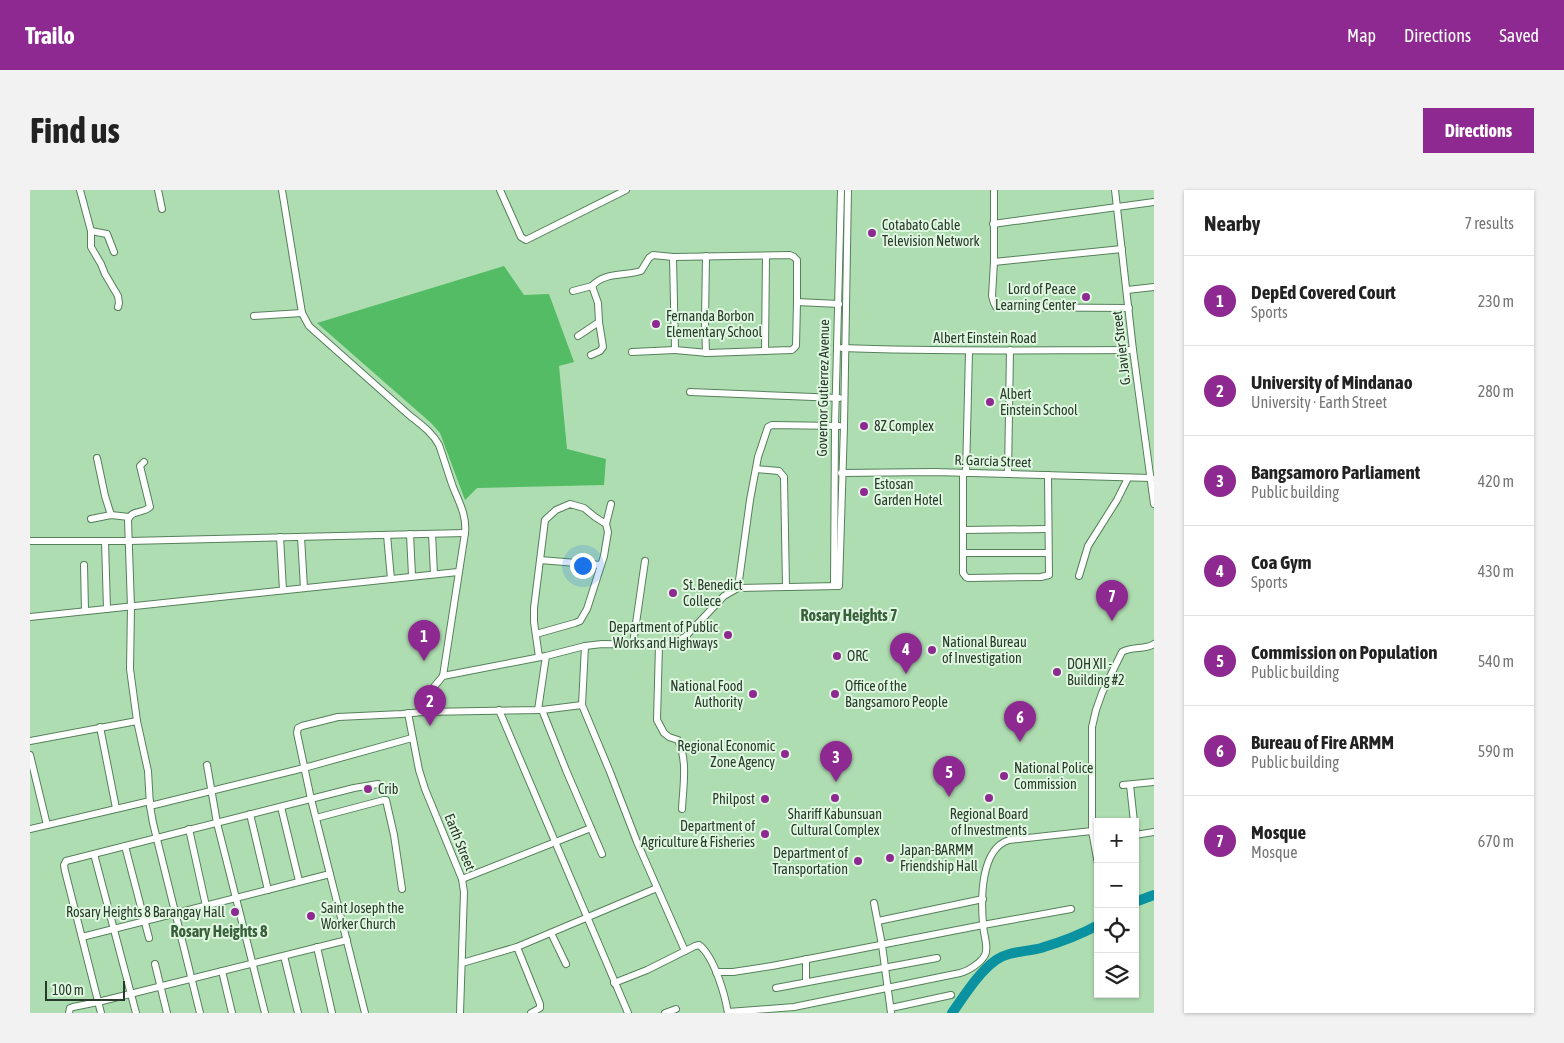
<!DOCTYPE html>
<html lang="en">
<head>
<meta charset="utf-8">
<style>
  body { margin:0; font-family:"Asap Condensed",sans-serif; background:#f2f2f2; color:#222 }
  .controls { position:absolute; right:15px; bottom:15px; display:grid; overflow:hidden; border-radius:0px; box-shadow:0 1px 4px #0004 }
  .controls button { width:45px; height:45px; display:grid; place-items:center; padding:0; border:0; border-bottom:1px solid #e0e0e0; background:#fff; color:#222; font:25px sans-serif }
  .scale { position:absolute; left:15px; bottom:12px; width:80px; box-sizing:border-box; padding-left:5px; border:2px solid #283a29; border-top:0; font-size:14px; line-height:18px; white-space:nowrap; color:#283a29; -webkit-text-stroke:4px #e0f7e1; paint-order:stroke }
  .you { position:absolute; left:552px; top:375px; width:18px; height:18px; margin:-12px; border:4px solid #fff; border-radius:50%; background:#1a73e8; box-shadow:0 0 0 8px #1a73e833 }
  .badge { display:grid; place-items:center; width:32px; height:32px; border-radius:50%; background:#8d2990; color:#fff; font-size:16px; font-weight:700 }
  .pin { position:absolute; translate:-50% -41px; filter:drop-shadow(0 1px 2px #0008) }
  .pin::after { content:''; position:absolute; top:26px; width:18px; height:15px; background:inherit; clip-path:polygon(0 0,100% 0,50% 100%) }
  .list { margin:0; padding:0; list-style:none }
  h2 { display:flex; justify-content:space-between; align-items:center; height:65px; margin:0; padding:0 20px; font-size:21px }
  h2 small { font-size:16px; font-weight:400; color:#767676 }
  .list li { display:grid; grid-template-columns:32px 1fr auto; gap:15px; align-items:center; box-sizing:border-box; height:90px; padding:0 20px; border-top:1px solid #e0e0e0 }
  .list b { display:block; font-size:19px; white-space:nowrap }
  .list p { margin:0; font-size:16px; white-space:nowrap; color:#767676 }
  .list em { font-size:16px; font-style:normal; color:#767676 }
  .icon { flex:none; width:28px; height:28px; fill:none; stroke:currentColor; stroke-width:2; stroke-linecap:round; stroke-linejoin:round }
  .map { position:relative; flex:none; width:1124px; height:823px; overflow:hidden; border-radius:0px }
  header { display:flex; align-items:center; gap:30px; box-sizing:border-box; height:70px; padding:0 25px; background:#8d2990; color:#fff }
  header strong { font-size:24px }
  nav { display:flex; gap:28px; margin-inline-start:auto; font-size:18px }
  .intro { display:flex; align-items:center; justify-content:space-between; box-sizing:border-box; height:120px; padding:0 30px }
  h1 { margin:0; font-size:35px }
  .button { padding:12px 22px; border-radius:0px; background:#8d2990; color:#fff; font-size:18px; font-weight:700 }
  main { display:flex; gap:30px; padding:0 30px }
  aside { flex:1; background:#fff; border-radius:0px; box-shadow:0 1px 4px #0004 }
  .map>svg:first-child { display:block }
</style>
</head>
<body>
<header>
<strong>Trailo</strong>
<nav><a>Map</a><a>Directions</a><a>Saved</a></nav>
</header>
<div class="intro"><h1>Find us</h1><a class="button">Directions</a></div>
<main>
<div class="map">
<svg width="1124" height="823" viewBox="0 0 1124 823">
  <rect width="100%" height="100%" fill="#afddb2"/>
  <!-- green -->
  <path fill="#54bc64" d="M474 76 494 105 519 104 544 172 529 176 537 259 576 269 574 295 447 298 435 310 410 243 401 233 287 133Z"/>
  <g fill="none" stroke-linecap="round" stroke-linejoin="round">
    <!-- river -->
    <g stroke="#0b92a0" stroke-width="10">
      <path d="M1105 712 1124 705"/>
      <path d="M922 823C935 805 948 783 966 770 979 761 996 762 1011 758 1031 752 1050 745 1068 735"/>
    </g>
    <!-- minor casing -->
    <g stroke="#55805a" stroke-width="8">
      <g id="minor">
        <path d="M50 0 61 41V57L71 74 75 84 88 106 89 113 88 117"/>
        <path d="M128 0 132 19"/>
        <path d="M252 0 272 123 279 136 379 225C390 234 402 242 409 255 414 269 418 283 423 297 429 312 437 326 435 343L413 486"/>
        <path d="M470 0 491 47 496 50 596 0"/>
        <path d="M964 0V72L962 106 964 113 966 117 1099 118"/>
        <path d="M1085 0 1103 160 1124 314"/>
        <path d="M963 34 1124 12"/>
        <path d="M61 41 77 44 84 62"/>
        <path d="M676 66 675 131 676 163"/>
        <path d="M643 67 645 160 678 163 762 160 766 156 767 112"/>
        <path d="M964 72 1092 59"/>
        <path d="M1097 100 1124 97"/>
        <path d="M543 101 562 96"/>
        <path d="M224 126 272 123"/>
        <path d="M548 146 569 132 568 113 562 96C574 82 595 86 611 81L619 68 623 65 643 67 760 65 764 67 767 70V112L809 114"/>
        <path d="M812 158C909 162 1006 160 1103 160"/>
        <path d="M735 161 736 66"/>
        <path d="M602 162 645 160"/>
        <path d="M561 165 570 161 573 157 569 132"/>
        <path d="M660 202 809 208"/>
        <path d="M67 268 75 306 81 325"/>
        <path d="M114 272 110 276 120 317C113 324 102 319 98 330L101 417 100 479 107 531 118 581 120 616 123 633 170 823"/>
        <path d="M726 279 749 281 754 287 756 397"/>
        <path d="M811 283 904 282 1121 288"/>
        <path d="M933 283V383L936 387 938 388 1011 387 1019 385 1018 285"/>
        <path d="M936 283 939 162"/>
        <path d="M978 284 980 160"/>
        <path d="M61 329 81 325 99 327"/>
        <path d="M933 340 1018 339"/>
        <path d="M380 344 382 386"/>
        <path d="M402 344 404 384"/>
        <path d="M357 345 361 389"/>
        <path d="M250 347 253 400"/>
        <path d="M271 347 274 398"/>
        <path d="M0 351H99L435 343"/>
        <path d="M75 351 77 419"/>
        <path d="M934 363H1018"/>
        <path d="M510 370 571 375"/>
        <path d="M54 375 55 421"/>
        <path d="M1049 386 1058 356 1087 310 1098 288"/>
        <path d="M804 396 805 236 811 0"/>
        <path d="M708 398 720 310 728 267 738 237 742 235 809 236"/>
        <path d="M0 427 428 382"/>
        <path d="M506 444 545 433 550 431 557 419 574 366 578 342 576 334 581 314"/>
        <path d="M603 454 615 371"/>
        <path d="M629 455 627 530 634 543 639 547 648 550C658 571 653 597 652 619"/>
        <path d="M555 456 552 515 580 582 607 652 655 761"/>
        <path d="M509 467 504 432V418L515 330 526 320 540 314 554 318 565 327 576 334"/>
        <path d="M469 520 598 823"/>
        <path d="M508 520 516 466"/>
        <path d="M512 520 536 580 572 664"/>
        <path d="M393 522 403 498 413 486 516 466 555 456 572 454 629 455 644 453 655 447 694 406 708 398 809 396 814 236 818 0"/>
        <path d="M378 523 389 580 395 599 432 689 434 702 430 823"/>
        <path d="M70 537 86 618"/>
        <path d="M0 551 107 531"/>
        <path d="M0 565 17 635"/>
        <path d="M177 575 187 633 235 823"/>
        <path d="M1093 595 1124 592"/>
        <path d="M1100 595 1104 632"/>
        <path d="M120 616 274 578 382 548"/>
        <path d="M251 617 269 691"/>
        <path d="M220 624 238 700"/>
        <path d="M286 628 354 610H356L364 645 372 699"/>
        <path d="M1105 637 1106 645"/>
        <path d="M0 639 120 611"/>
        <path d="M159 639 176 716"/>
        <path d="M1062 641 1068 674"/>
        <path d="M1105 645 1124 642"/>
        <path d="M95 656 119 748"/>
        <path d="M64 664 106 823"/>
        <path d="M432 689 561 638"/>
        <path d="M844 713 852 755 861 823"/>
        <path d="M848 731 953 709"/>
        <path d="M521 743 536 774"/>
        <path d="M52 747 300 684"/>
        <path d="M287 757 302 823"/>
        <path d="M487 757 510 814V818L501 823"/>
        <path d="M254 766 268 823"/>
        <path d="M776 769V792"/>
        <path d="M432 773 487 757 627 698"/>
        <path d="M125 774 137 823"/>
        <path d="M192 781 202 823"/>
        <path d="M686 782H703L742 776 953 735 1041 719"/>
        <path d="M584 793 617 780 665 756 669 755C684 766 695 805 698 823"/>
        <path d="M746 798 907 768"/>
        <path d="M861 818 921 805"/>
        <path d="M698 822 764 817 930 783C938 781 951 773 955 765 959 757 953 743 953 734 951 710 950 659 979 650L1062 641V537L1066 520 1072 503 1092 462C1102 456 1115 460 1124 454"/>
        <path d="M39 823 40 818 43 817 68 812 317 750"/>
        <path d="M71 823 35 681 34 675 36 671 324 598 348 594"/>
        <path d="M335 823 281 609 267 543 268 538 272 536 308 527 372 524 393 522 512 520 552 515"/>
        <path d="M635 823 646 819"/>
      </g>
    </g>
    <!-- minor -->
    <use href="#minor" stroke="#fff" stroke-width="6"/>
  </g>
  <!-- markers -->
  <g fill="#8d2990" stroke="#e0f7e1" stroke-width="2">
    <circle cx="842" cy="43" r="5"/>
    <circle cx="1056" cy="107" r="5"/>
    <circle cx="626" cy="134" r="5"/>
    <circle cx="960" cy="212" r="5"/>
    <circle cx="834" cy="236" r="5"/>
    <circle cx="834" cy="302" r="5"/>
    <circle cx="643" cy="403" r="5"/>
    <circle cx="698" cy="445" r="5"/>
    <circle cx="902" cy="460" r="5"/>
    <circle cx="807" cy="466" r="5"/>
    <circle cx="1027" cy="482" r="5"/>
    <circle cx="723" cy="504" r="5"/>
    <circle cx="805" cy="504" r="5"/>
    <circle cx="755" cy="564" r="5"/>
    <circle cx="974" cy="586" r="5"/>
    <circle cx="338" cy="599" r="5"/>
    <circle cx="805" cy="608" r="5"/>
    <circle cx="959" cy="608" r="5"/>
    <circle cx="735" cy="609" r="5"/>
    <circle cx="735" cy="644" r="5"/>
    <circle cx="860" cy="668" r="5"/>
    <circle cx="828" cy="671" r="5"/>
    <circle cx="205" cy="722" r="5"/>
    <circle cx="281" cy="726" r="5"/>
  </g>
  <g text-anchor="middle" stroke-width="4" stroke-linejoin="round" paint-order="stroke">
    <!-- poi labels -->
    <g font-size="14" fill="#283a29" stroke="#e0f7e1" text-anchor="start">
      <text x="852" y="40">Cotabato Cable<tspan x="852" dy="16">Television Network</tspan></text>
      <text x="1046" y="104" text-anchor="end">Lord of Peace<tspan x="1046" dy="16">Learning Center</tspan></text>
      <text x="636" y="131">Fernanda Borbon<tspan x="636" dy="16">Elementary School</tspan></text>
      <text x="970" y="209">Albert<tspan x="970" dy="16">Einstein School</tspan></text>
      <text x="844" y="241">8Z Complex</text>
      <text x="844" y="299">Estosan<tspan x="844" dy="16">Garden Hotel</tspan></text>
      <text x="653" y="400">St. Benedict<tspan x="653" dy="16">Collece</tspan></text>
      <text x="688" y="442" text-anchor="end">Department of Public<tspan x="688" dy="16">Works and Highways</tspan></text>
      <text x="912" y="457">National Bureau<tspan x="912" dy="16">of Investigation</tspan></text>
      <text x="817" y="471">ORC</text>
      <text x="1037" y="479">DOH XII -<tspan x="1037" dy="16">Building #2</tspan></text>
      <text x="713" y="501" text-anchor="end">National Food<tspan x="713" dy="16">Authority</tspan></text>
      <text x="815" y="501">Office of the<tspan x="815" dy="16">Bangsamoro People</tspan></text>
      <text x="745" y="561" text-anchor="end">Regional Economic<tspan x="745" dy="16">Zone Agency</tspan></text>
      <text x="984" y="583">National Police<tspan x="984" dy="16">Commission</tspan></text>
      <text x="348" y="604">Crib</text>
      <text x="725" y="614" text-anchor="end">Philpost</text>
      <text x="805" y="629" text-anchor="middle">Shariff Kabunsuan<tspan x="805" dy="16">Cultural Complex</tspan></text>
      <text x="959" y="629" text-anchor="middle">Regional Board<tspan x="959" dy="16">of Investments</tspan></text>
      <text x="725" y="641" text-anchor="end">Department of<tspan x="725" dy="16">Agriculture &amp; Fisheries</tspan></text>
      <text x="870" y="665">Japan-BARMM<tspan x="870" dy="16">Friendship Hall</tspan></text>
      <text x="818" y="668" text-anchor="end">Department of<tspan x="818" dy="16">Transportation</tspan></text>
      <text x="291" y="723">Saint Joseph the<tspan x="291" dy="16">Worker Church</tspan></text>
      <text x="195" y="727" text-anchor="end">Rosary Heights 8 Barangay Hall</text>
    </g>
    <!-- street labels -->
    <g font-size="14" fill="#283a29" stroke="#e0f7e1">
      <text x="955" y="153">Albert Einstein Road</text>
      <text transform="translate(1091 158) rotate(-97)" y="5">G. Javier Street</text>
      <text transform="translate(793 198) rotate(-89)" y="5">Governor Gutierrez Avenue</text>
      <text transform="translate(963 271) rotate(2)" y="5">R. Garcia Street</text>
      <text transform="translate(430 652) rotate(68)" y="5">Earth Street</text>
    </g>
    <!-- quarter labels -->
    <g font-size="16" font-weight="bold" fill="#37603b" stroke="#e0f7e1">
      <text x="819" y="431">Rosary Heights 7</text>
      <text x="189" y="747">Rosary Heights 8</text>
    </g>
  </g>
</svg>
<div class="controls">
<button>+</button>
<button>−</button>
<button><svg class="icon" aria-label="locate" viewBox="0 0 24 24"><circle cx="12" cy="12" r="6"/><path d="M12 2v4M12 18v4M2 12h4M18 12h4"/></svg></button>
<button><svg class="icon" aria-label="layers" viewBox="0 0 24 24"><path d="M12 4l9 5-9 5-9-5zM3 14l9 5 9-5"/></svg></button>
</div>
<div class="scale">100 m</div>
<div class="you"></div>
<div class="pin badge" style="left:394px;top:471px">1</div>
<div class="pin badge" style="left:400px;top:536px">2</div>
<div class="pin badge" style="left:806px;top:592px">3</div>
<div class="pin badge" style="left:876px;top:484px">4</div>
<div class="pin badge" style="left:919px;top:607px">5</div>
<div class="pin badge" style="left:990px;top:552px">6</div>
<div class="pin badge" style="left:1082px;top:431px">7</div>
</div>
<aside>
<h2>Nearby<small>7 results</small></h2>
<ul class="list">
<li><span class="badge">1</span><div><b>DepEd Covered Court</b><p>Sports</p></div><em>230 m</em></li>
<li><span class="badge">2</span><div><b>University of Mindanao</b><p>University · Earth Street</p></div><em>280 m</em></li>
<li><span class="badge">3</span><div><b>Bangsamoro Parliament</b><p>Public building</p></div><em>420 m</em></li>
<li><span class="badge">4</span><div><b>Coa Gym</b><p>Sports</p></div><em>430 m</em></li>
<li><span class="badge">5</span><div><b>Commission on Population</b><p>Public building</p></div><em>540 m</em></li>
<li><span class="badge">6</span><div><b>Bureau of Fire ARMM</b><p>Public building</p></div><em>590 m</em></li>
<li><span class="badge">7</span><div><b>Mosque</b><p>Mosque</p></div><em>670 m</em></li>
</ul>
</aside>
</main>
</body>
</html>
